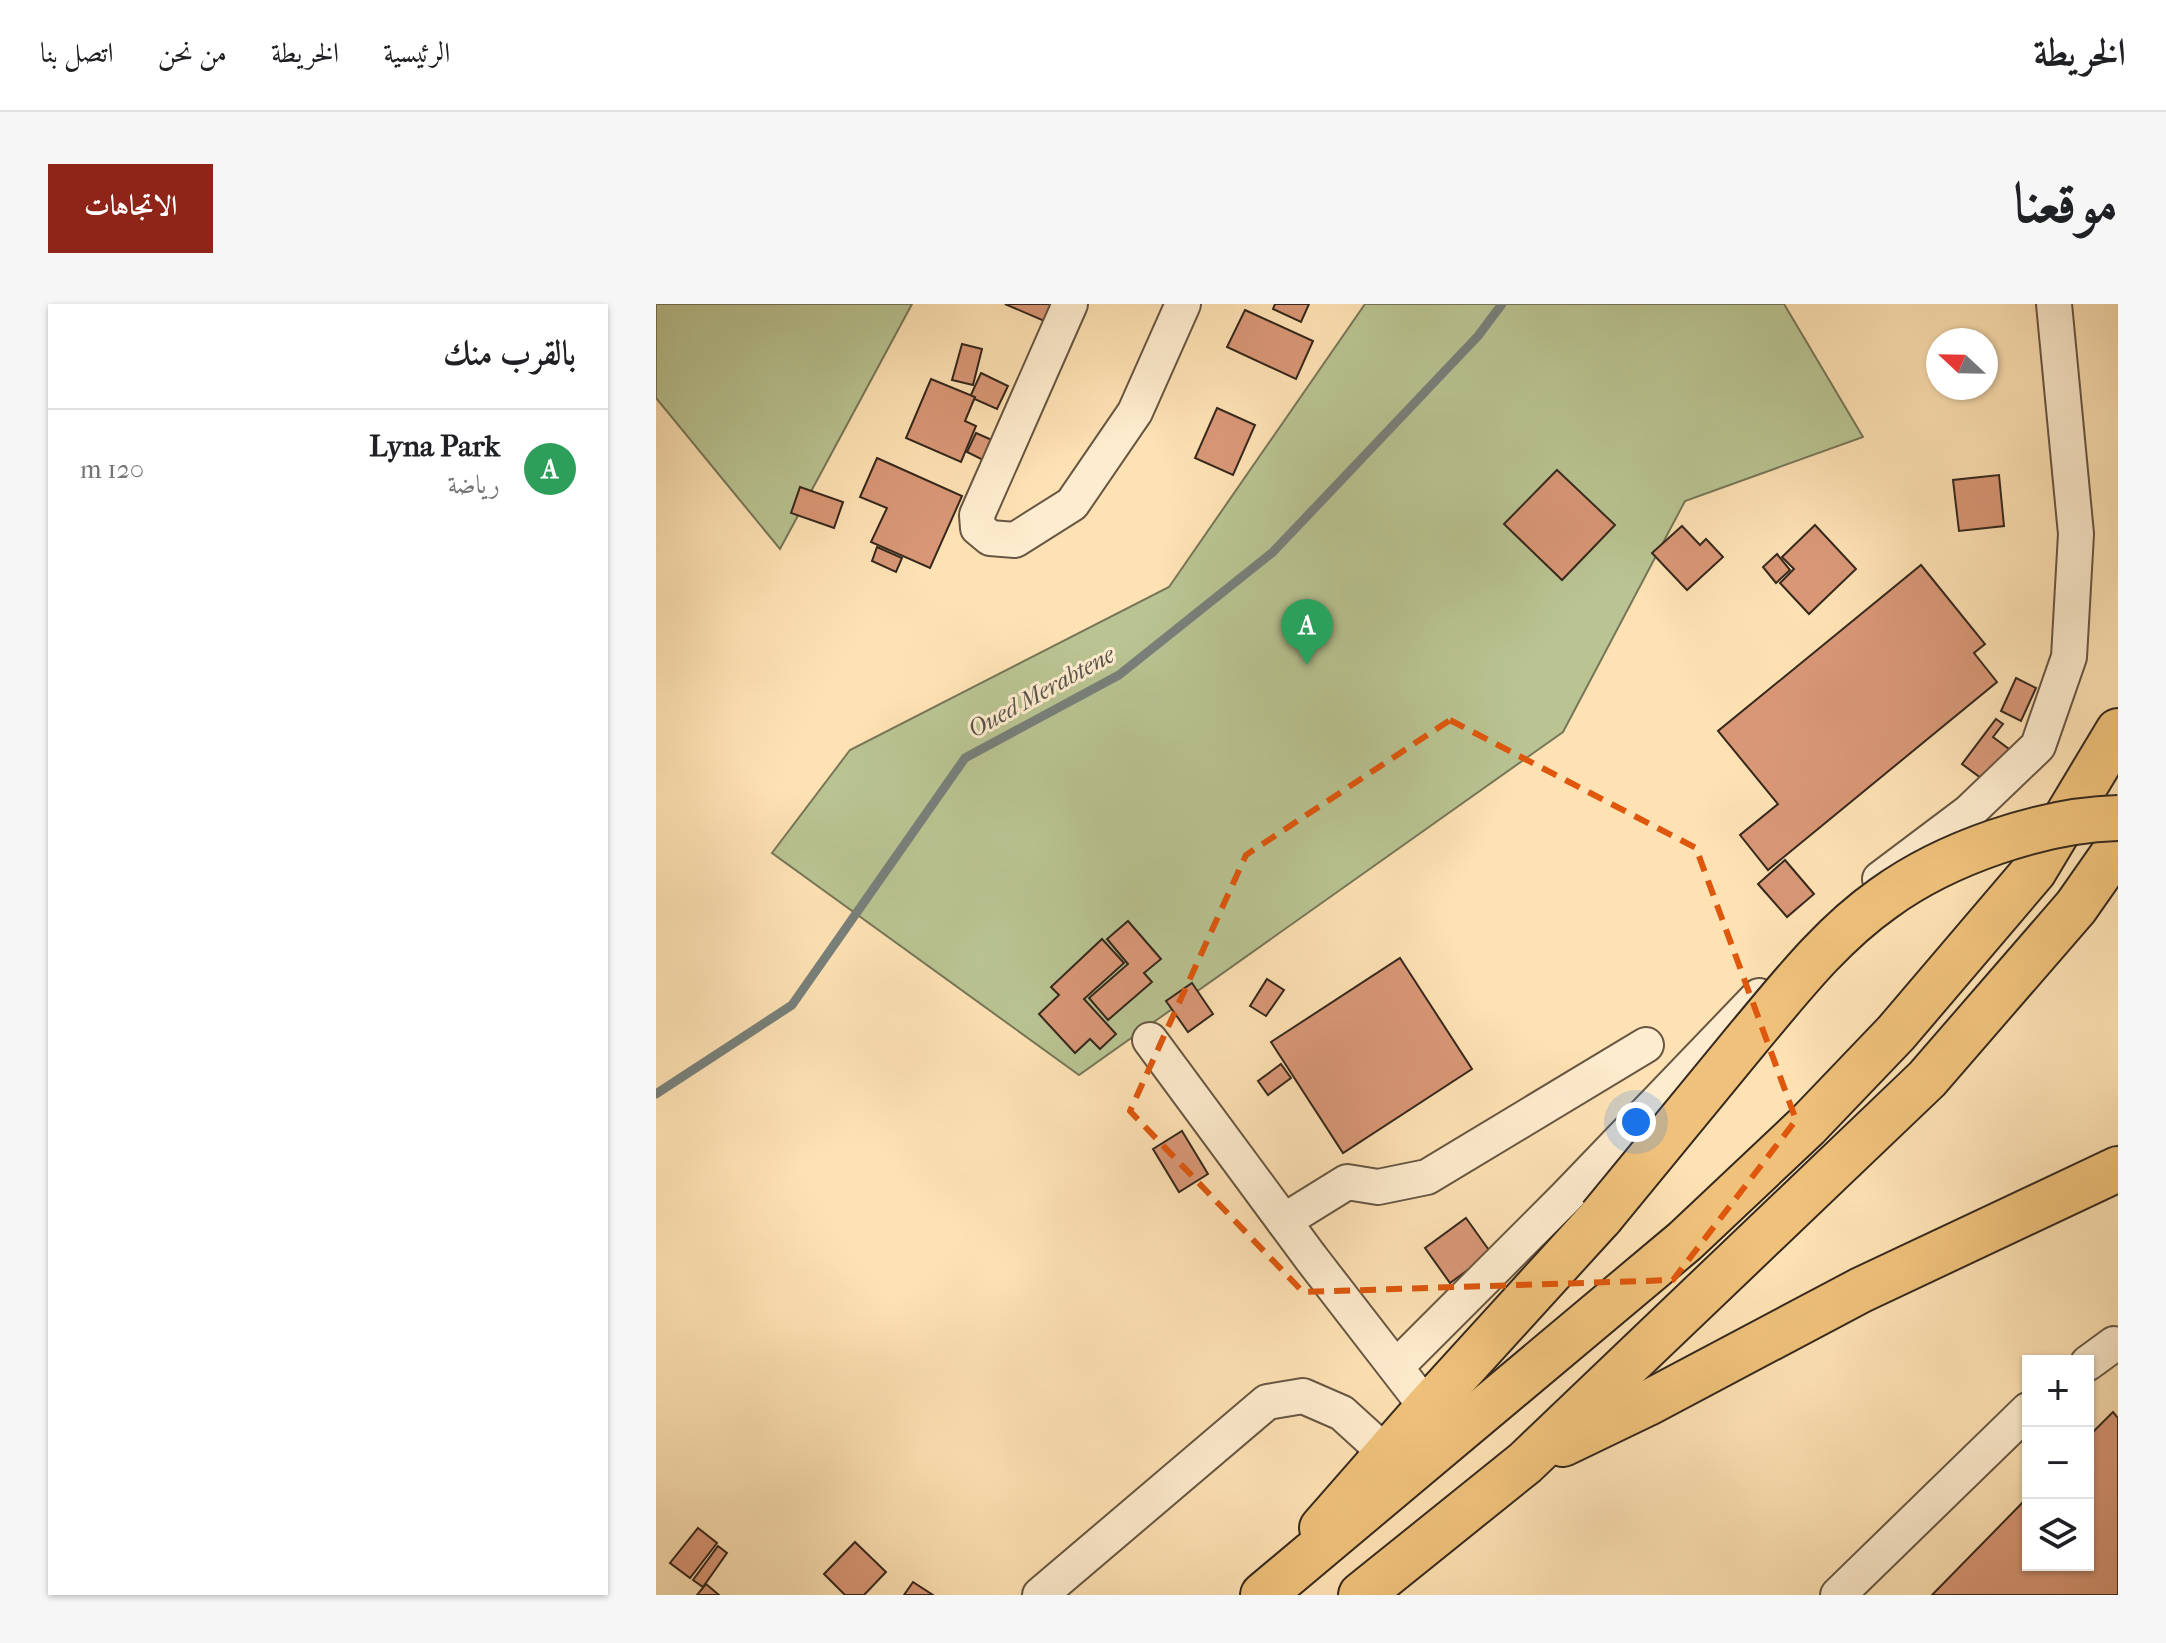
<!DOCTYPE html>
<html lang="ar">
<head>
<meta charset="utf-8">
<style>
  body { margin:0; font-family:"IM FELL French Canon",Amiri,serif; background:#f6f6f6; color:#202124; direction:rtl }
  .controls { position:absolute; right:24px; bottom:24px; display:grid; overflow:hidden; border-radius:0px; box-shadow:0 2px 6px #0004 }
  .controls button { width:72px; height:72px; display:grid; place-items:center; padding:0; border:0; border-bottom:2px solid #e0e0e0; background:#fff; color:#202124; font:40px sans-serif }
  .compass { position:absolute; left:1270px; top:24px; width:72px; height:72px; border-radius:50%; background:#fff; box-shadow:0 2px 6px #0004; rotate:292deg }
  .you { position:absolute; left:980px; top:818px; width:28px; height:28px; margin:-20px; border:6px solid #fff; border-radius:50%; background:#1a73e8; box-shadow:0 0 0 12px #1a73e833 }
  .badge { display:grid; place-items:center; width:52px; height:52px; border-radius:50%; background:#8f2418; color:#fff; font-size:26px; font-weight:700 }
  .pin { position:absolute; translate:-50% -66px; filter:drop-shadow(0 2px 4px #0008) }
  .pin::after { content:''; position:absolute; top:42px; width:28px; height:24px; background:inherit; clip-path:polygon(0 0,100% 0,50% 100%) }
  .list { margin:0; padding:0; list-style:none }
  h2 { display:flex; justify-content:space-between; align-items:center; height:104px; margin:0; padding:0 32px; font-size:34px }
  h2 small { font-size:26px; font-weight:400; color:#757577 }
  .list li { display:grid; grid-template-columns:52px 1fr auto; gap:24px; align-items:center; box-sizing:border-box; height:120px; padding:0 32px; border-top:2px solid #e0e0e0 }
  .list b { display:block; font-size:30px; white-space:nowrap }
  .list p { margin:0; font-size:26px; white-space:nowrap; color:#757577 }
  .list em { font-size:26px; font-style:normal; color:#757577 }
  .icon { flex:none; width:44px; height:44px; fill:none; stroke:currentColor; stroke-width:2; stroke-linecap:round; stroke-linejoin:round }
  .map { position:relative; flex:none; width:1462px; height:1291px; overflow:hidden; direction:ltr; border-radius:0px }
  header { display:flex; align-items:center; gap:48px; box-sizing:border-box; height:112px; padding:0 40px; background:#fff; border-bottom:2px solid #e0e0e0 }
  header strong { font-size:38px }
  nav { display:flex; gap:44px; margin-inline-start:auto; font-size:28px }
  .intro { display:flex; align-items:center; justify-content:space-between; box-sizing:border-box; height:192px; padding:0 48px }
  h1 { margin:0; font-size:56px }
  .button { padding:20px 36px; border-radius:0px; background:#8f2418; color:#fff; font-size:28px; font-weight:700 }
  main { display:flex; gap:48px; padding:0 48px }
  aside { flex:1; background:#fff; border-radius:0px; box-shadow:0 2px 6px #0004 }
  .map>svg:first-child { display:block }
</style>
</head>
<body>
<header>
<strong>الخريطة</strong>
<nav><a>الرئيسية</a><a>الخريطة</a><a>من نحن</a><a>اتصل بنا</a></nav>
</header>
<div class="intro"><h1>موقعنا</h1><a class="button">الاتجاهات</a></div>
<main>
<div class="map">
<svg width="1462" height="1291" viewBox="0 0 1462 1291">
  <rect width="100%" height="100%" fill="#fee2b4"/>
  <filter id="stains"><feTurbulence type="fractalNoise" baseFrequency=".0025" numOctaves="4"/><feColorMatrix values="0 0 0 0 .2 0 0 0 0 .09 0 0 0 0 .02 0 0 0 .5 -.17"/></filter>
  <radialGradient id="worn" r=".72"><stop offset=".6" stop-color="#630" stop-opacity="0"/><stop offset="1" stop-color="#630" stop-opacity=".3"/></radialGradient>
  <!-- green -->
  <g fill="#b9c492" stroke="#777658" stroke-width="2">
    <path d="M0 0H256L124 245 0 94Z"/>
    <path d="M709 0H1128L1207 133 1029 197 907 428 423 771 116 549 194 446 513 283Z"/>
  </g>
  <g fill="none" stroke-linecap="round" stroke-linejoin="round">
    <!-- stream -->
    <path stroke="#78807b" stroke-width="9" d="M0 790 136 701 309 454 463 371 617 248 822 32 846 0"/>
  </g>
  <!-- building -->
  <g fill="#d99776" stroke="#35281d" stroke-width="2">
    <path d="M349 0H395L407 6 400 22Z"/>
    <path d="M619 0H653L645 18 617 5Z"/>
    <path d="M589 6 657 37 640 75 571 43Z"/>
    <path d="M306 40 326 45 317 81 296 76Z"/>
    <path d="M325 69 352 82 341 105 314 93Z"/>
    <path d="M275 75 319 93 309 117 320 122 305 158 250 134Z"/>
    <path d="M561 104 599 121 577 171 539 154Z"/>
    <path d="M320 129 336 136 327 156 311 148Z"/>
    <path d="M221 154 306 192 274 264 215 238 231 204 204 193Z"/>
    <path d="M901 166 959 221 906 276 848 220Z"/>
    <path d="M1343 171 1348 222 1303 227 1297 176Z"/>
    <path d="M144 183 187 198 178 224 135 209Z"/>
    <path d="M1159 221 1200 265 1153 310 1124 279 1138 265 1126 253Z"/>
    <path d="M1026 222 1044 241 1050 235 1067 253 1031 286 996 249Z"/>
    <path d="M221 243 246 254 240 268 216 257Z"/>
    <path d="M1121 250 1134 266 1120 279 1107 263Z"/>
    <path d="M1265 261 1329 340 1318 349 1341 378 1112 566 1084 531 1122 500 1062 427Z"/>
    <path d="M1360 374 1380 384 1365 417 1345 407Z"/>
    <path d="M1340 415 1347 420 1337 433 1353 445 1329 477 1306 460Z"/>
    <path d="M1129 556 1158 590 1131 613 1102 580Z"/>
    <path d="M472 617 505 655 488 669 496 678 452 716 433 694 472 660 451 635Z"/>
    <path d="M446 635 468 659 428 695 460 730 444 745 434 735 419 749 383 710 403 691 395 683Z"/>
    <path d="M744 654 816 765 687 849 615 738Z"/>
    <path d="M611 675 628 686 610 712 594 702Z"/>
    <path d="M536 679 557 710 532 728 510 697Z"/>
    <path d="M625 760 635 774 612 791 602 777Z"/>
    <path d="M526 827 552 870 523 888 497 845Z"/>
    <path d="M810 914 835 949 794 979 769 944Z"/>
    <path d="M1457 1108 1462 1114V1291H1276L1372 1193V1261H1432V1133Z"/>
    <path d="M42 1224 61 1239 34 1274 14 1259Z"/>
    <path d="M199 1238 230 1268 208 1291H189L168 1270Z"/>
    <path d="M62 1242 71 1249 47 1283 37 1276Z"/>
    <path d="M257 1278 277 1291H248Z"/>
    <path d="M50 1280 63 1291H41Z"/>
  </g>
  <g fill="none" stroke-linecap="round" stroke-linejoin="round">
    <!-- minor casing -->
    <g stroke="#675643" stroke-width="38">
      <g id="minor">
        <path d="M414 0 321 211 322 224 334 234 359 236 416 200 479 108 527 0"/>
        <path d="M1224 575 1313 508 1382 442 1413 353 1420 230 1398 0"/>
        <path d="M494 736 655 954 771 1104"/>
        <path d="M628 917 691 878 722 883 771 873 990 741"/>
        <path d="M1432 1059 1458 1040 1462 1041"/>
        <path d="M740 1063 910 893 1103 692"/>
        <path d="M384 1291 611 1098 647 1092 686 1109 731 1150"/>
        <path d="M1182 1291 1372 1106"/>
      </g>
    </g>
    <!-- major casing -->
    <g stroke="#35281d" stroke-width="48">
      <path id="major" d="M666 1224 771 1104 945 913"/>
    </g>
    <!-- highway casing -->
    <g stroke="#35281d" stroke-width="48">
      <g id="highway">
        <path d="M907 1140 990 1100 1205 986 1462 865"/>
        <path d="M607 1291 1029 937 1151 822 1240 729 1378 567 1462 427"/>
        <path d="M705 1291 869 1159 1271 775 1420 603 1462 543"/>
      </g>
    </g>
    <!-- minor -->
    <use href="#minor" stroke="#feecce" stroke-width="34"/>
    <!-- major -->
    <use href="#major" stroke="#efc17a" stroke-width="44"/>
    <!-- highway -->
    <use href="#highway" stroke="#efc17a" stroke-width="44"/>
    <!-- major-bridge casing -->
    <g stroke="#35281d" stroke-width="48" stroke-linecap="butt">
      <path id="major-bridge" d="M945 913C994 853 1043 793 1092 734 1134 684 1174 632 1228 594 1290 549 1386 516 1462 514"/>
    </g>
    <!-- major-bridge -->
    <use href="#major-bridge" stroke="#efc17a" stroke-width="44"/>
  </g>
  <!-- marked area -->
  <path fill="none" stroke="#df570d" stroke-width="6" stroke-dasharray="16 10" stroke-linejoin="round" d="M794 416 1040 544 1140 816 1017 976 647 988 474 807 590 551Z"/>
  <g text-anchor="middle" stroke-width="6" stroke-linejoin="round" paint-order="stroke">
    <!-- water labels -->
    <g font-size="24" font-style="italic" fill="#57544c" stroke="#feecce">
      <text transform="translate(385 388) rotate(-29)" y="8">Oued Merabtene</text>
    </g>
  </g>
  <rect width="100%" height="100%" filter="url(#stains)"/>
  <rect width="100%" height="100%" fill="url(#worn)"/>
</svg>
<div class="controls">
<button>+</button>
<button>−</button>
<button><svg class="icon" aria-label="layers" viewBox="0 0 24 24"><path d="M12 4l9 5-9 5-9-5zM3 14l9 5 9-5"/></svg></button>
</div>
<svg class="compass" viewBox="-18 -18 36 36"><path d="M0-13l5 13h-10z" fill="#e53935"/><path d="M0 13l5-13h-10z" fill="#757577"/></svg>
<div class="you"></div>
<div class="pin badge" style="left:651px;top:361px;background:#2e9e5b">A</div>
</div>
<aside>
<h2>بالقرب منك<small></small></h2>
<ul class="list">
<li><span class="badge" style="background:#2e9e5b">A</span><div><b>Lyna Park</b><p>رياضة</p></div><em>120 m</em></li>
</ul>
</aside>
</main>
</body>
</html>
